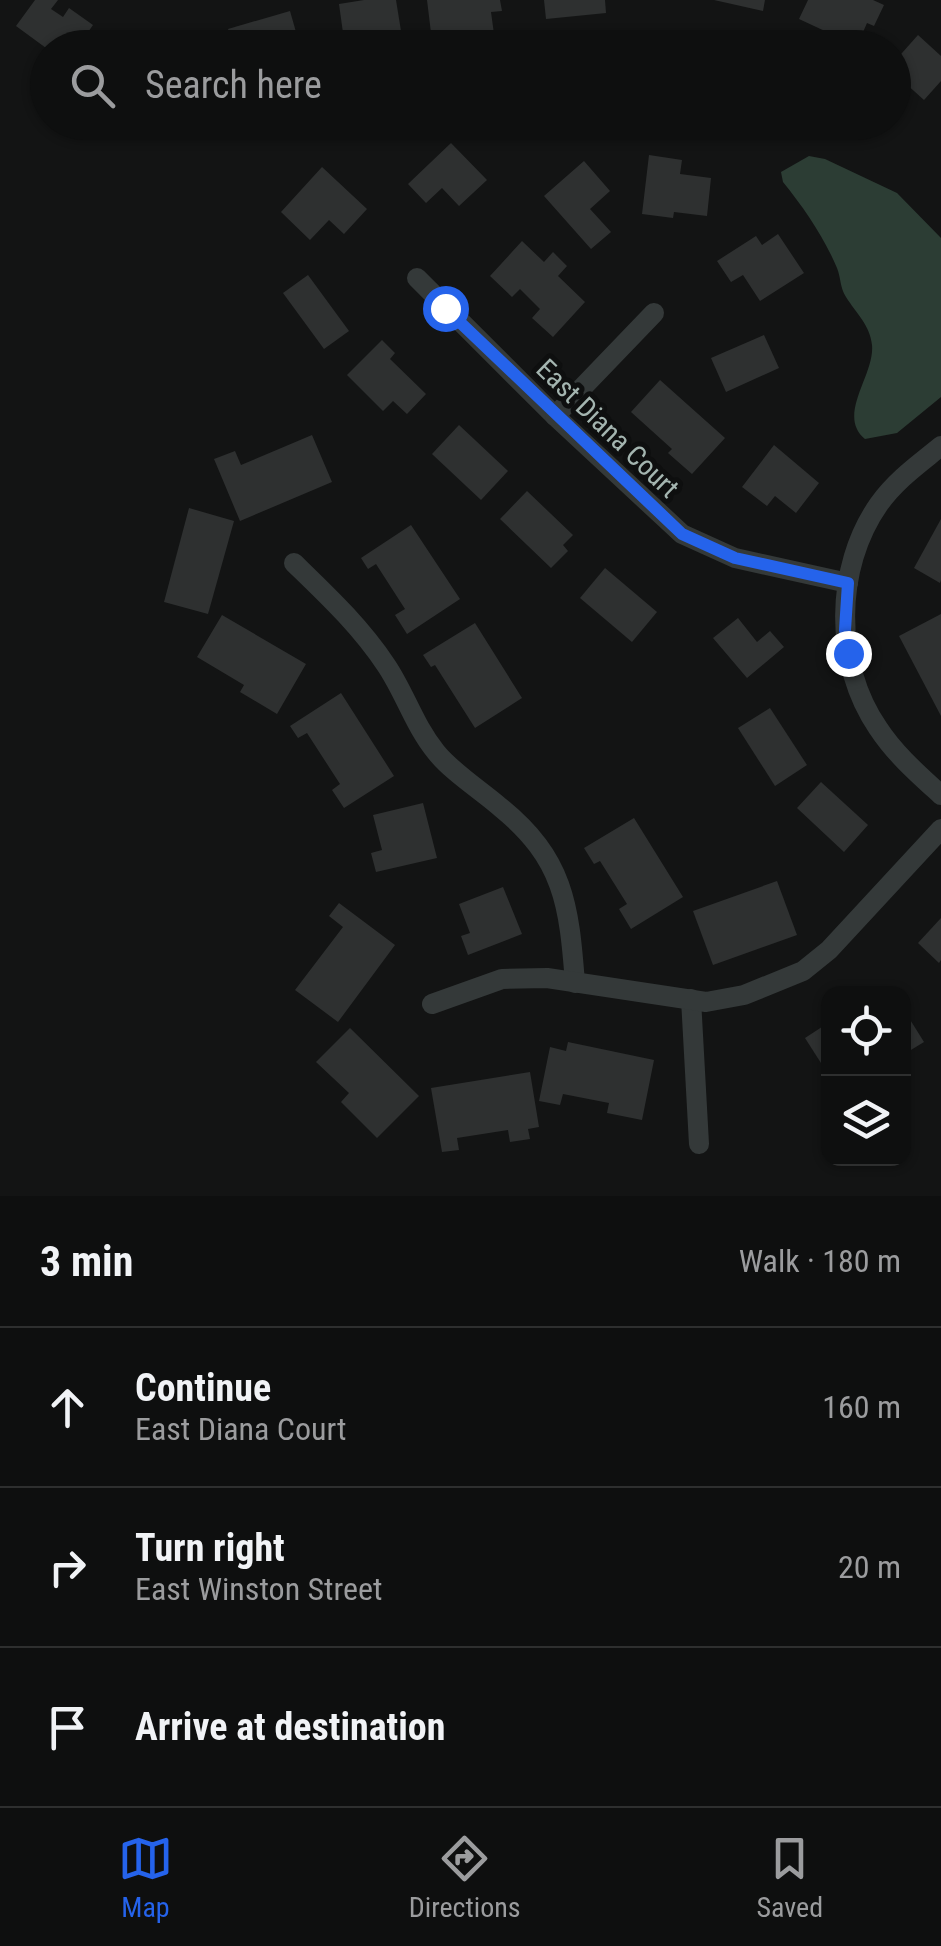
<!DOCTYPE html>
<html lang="en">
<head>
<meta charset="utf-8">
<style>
  body { margin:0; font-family:"Roboto Condensed",sans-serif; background:#1c1d1d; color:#f1f3f6 }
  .controls { position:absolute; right:30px; bottom:30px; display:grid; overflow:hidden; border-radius:20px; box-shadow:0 2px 8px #0004 }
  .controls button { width:90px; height:90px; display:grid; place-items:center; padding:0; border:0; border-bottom:2px solid #2e2f2f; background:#0e0f0f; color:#f1f3f6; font:50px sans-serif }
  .stop { position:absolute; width:30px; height:30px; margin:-22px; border:8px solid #2563eb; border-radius:50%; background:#fff }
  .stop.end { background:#2563eb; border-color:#fff; box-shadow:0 2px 10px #0008 }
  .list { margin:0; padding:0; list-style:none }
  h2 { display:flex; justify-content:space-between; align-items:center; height:130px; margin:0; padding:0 40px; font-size:42px }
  h2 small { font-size:32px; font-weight:400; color:#9b9c9e }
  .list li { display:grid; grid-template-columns:65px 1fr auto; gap:30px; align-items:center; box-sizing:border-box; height:160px; padding:0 40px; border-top:2px solid #2e2f2f }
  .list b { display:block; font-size:38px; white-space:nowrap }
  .list p { margin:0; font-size:32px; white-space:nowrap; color:#9b9c9e }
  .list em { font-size:32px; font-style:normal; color:#9b9c9e }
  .icon { flex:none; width:55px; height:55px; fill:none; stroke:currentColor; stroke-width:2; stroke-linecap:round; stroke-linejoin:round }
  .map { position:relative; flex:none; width:941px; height:1196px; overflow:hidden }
  .search { position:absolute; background:#0e0f0f; box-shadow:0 2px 8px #0004; left:30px; right:30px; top:30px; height:110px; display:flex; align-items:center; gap:25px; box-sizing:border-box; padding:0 35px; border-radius:55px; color:#9b9c9e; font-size:38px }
  .sheet { height:610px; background:#0e0f0f }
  nav { display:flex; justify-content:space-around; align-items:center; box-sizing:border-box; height:140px; border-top:2px solid #2e2f2f; background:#0e0f0f; font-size:28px; color:#9b9c9e }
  nav a { display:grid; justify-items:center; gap:5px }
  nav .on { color:#2563eb }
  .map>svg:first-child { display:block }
</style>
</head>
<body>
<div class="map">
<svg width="941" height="1196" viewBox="0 0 941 1196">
  <rect width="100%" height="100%" fill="#131414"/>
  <!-- water -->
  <path fill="#2c3d34" d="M809 156 825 159 897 193 941 238V397L897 433 865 439C836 415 875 375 872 345 870 325 856 313 846 297 840 288 841 278 837 268 824 237 804 208 783 182L781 172Z"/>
  <!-- building -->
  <g fill="#2e3030">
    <path d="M35 0H58L51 9 63 17 69 8 93 25 77 48H46L16 26Z"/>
    <path d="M364 0H396L401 31 344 40 339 4Z"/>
    <path d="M427 0H500L502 11 491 12 494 34 432 41Z"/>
    <path d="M544 0H605L606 13 546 19Z"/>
    <path d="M714 0H765L763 11Z"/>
    <path d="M808 0H873L884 5 874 26 867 23 857 46 799 19Z"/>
    <path d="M290 11 298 39 273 48H234L228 29Z"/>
    <path d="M918 35 941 56V81L924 100 894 73V62Z"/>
    <path d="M451 143 487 180 459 206 442 188 426 203 408 184Z"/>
    <path d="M649 155 682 160 680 174 711 178 707 216 674 212 673 218 642 214Z"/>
    <path d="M584 161 610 191 590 209 611 232 591 249 544 196Z"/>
    <path d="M322 167 367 209 344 234 329 220 310 240 281 212Z"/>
    <path d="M778 234 804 273 760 301 743 275 731 282 717 261 756 236 762 245Z"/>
    <path d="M522 241 544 262 553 252 567 266 558 276 585 302 553 337 532 318 540 309 520 289 512 297 490 276Z"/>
    <path d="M308 275 349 331 324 349 283 293Z"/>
    <path d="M764 335 779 368 726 392 711 358Z"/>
    <path d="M382 340 395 353 390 359 426 394 407 414 393 401 383 411 347 375Z"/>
    <path d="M660 380 725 438 692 474 668 453 672 449 631 412Z"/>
    <path d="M459 425 508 471 481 500 432 454Z"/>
    <path d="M312 435 332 482 240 521 214 459 235 451 241 465Z"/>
    <path d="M774 445 819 483 796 513 775 496 767 506 742 487Z"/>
    <path d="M527 491 573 535 563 545 568 551 551 568 500 519Z"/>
    <path d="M189 508 234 521 208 614 164 602Z"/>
    <path d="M941 519V580L940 583 914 568Z"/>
    <path d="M411 525 460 599 407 634 395 615 405 609 376 564 368 569 361 558Z"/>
    <path d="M605 568 657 612 632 642 580 598Z"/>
    <path d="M941 614V716L899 636Z"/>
    <path d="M222 615 306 664 277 714 240 692 244 685 197 657Z"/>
    <path d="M738 618 757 642 770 631 784 647 747 678 713 638Z"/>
    <path d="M475 623 522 698 475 728 435 665 431 667 423 655Z"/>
    <path d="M341 693 394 776 344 808 332 790 340 784 307 733 298 738 290 726Z"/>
    <path d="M770 708 807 765 775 786 738 728Z"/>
    <path d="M821 782 868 825 844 852 797 808Z"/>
    <path d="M423 803 437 858 376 872 371 853 382 850 373 815Z"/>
    <path d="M634 818 683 897 631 929 619 909 627 904 600 861 594 864 584 848Z"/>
    <path d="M777 881 797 935 713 965 693 911Z"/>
    <path d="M503 887 522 934 468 955 461 936 470 933 459 904Z"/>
    <path d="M339 903 395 945 338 1022 295 990 343 927 329 916Z"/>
    <path d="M941 918V960L939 963 918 943Z"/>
    <path d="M904 1010 924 1042 906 1053 904 1048Z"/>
    <path d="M828 1023V1074L805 1038Z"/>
    <path d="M350 1028 419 1096 377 1138 341 1102 349 1093 316 1062Z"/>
    <path d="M568 1042 654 1060 642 1120 607 1113 609 1103 563 1094 560 1105 539 1101 550 1047 566 1051Z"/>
    <path d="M530 1072 539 1127 528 1129 530 1139 510 1142 508 1130 457 1138 459 1150 442 1152 431 1088Z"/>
  </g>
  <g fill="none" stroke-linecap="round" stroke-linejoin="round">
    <!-- street -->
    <g stroke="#343939" stroke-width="20">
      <path d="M417 278 555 416 682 534 735 558 848 583"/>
      <path d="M555 416 654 313"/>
      <path d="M941 446C919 464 896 480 879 504 834 568 834 664 878 728 895 754 918 774 941 795"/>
      <path d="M294 563C328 596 360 626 386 665 405 693 414 725 436 752 452 772 479 789 500 807 564 859 569 904 575 983"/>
      <path d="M691 999 699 1144"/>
      <path d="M432 1004 502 979 547 978 706 1002 744 995 803 971 829 950 941 829"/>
    </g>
  </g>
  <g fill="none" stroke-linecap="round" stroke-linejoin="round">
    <!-- route -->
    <path stroke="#2563eb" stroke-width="12" d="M445 308 682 534 735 558 848 583 845 630 848 653"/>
  </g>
  <g text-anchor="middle" stroke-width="10" stroke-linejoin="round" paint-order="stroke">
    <!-- street labels -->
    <g font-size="28" fill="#a4b5b0" stroke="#0e0f0f">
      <text transform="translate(608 428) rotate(44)" y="10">East Diana Court</text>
    </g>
  </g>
</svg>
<div class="controls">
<button><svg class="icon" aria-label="locate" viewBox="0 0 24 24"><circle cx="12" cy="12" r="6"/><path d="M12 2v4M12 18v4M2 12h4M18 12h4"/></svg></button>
<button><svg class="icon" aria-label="layers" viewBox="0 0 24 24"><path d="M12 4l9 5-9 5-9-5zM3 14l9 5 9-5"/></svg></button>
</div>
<div class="stop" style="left:445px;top:308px"></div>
<div class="stop end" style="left:848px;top:653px"></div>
<div class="search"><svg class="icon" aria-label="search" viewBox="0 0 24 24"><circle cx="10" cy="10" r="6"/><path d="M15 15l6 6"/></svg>Search here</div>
</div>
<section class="sheet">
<h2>3 min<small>Walk · 180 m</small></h2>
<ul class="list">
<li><svg class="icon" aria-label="ahead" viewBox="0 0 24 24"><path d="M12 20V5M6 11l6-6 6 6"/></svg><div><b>Continue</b><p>East Diana Court</p></div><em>160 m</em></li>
<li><svg class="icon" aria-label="right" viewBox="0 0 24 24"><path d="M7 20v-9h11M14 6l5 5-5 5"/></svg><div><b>Turn right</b><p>East Winston Street</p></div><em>20 m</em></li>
<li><svg class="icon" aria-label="arrive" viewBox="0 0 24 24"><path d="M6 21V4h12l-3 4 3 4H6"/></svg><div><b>Arrive at destination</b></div></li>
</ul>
</section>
<nav>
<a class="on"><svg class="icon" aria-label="map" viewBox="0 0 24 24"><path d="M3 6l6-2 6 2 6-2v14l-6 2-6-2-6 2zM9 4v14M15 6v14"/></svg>Map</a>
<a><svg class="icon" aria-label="directions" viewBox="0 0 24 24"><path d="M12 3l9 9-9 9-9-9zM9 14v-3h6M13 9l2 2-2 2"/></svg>Directions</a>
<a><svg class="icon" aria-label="saved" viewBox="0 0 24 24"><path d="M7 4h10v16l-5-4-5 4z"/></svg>Saved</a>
</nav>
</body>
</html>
